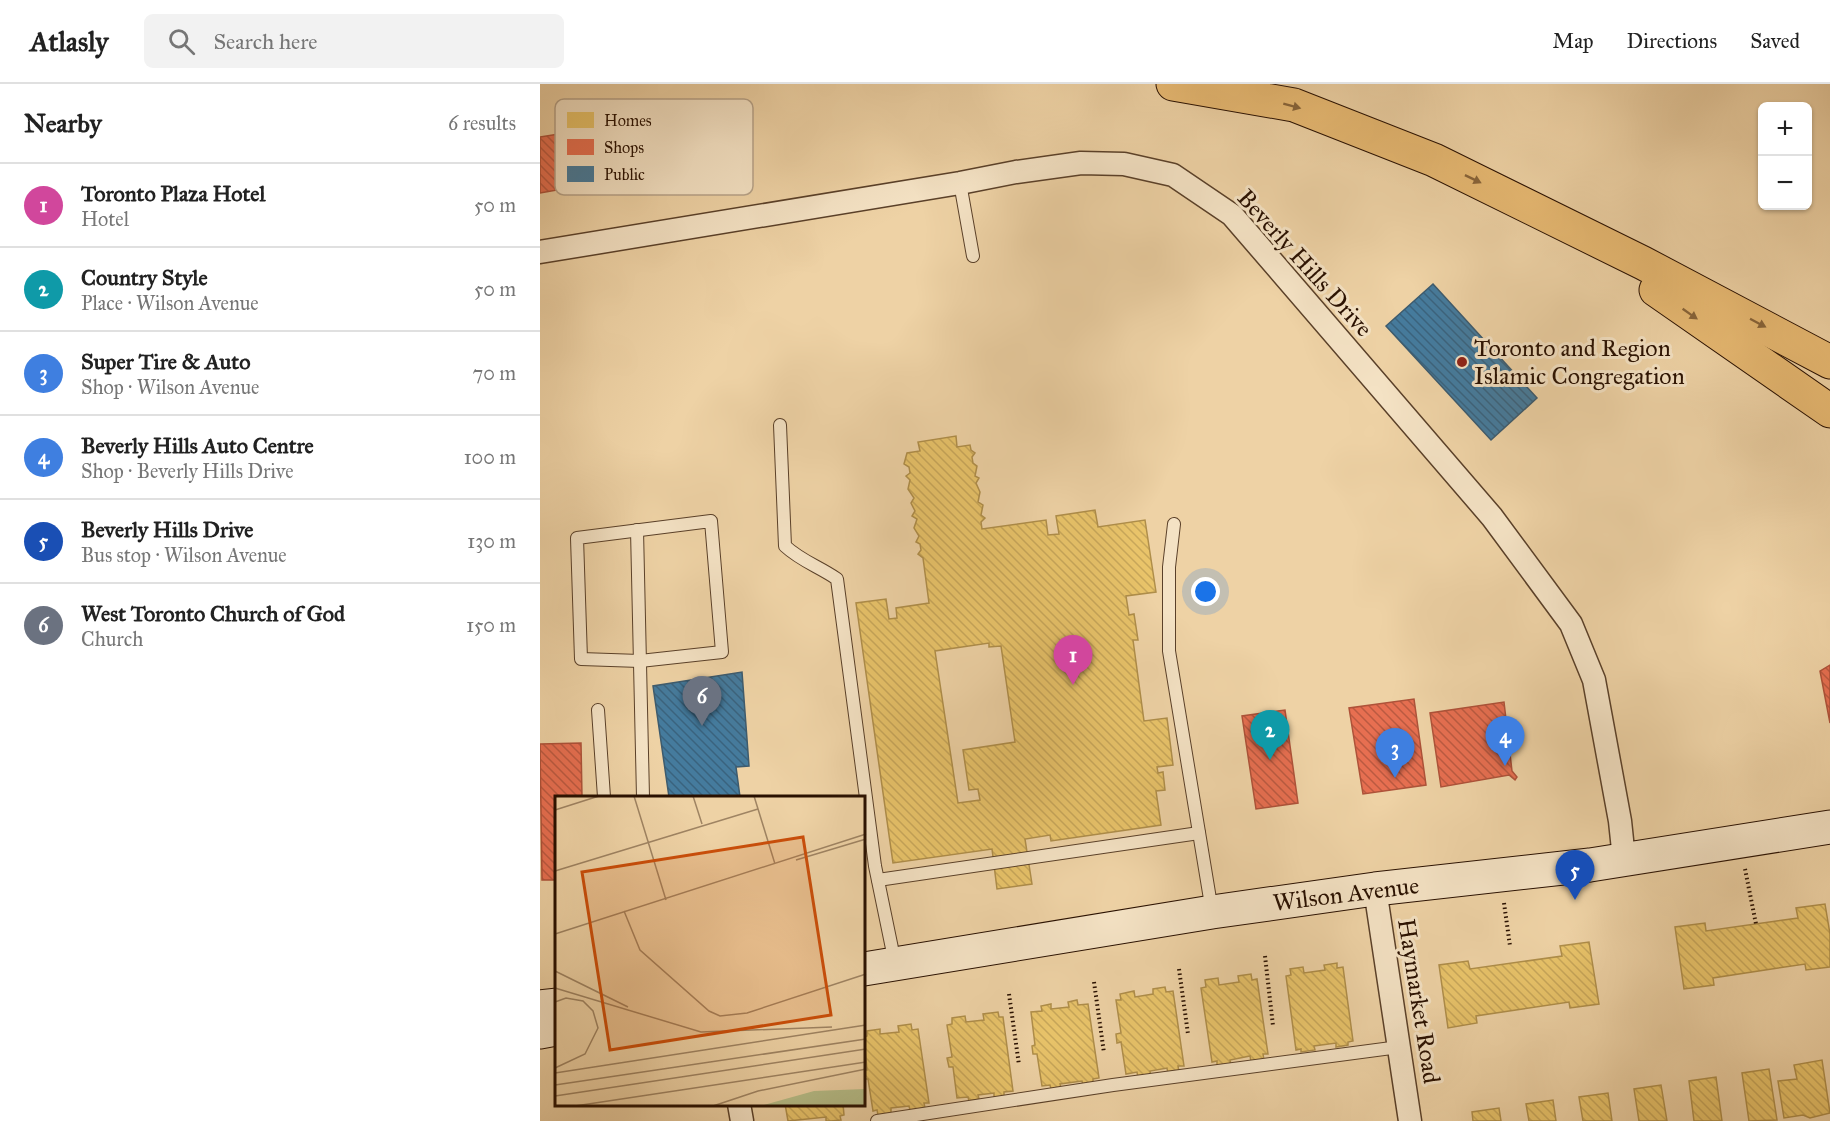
<!DOCTYPE html>
<html lang="en">
<head>
<meta charset="utf-8">
<style>
  body { margin:0; font-family:"IM FELL Great Primer",serif; background:#f2f2f2; color:#222 }
  .controls { position:absolute; right:18px; top:18px; display:grid; overflow:hidden; border-radius:9px; box-shadow:0 2px 4px #0004 }
  .controls button { width:54px; height:54px; display:grid; place-items:center; padding:0; border:0; border-bottom:2px solid #e0e0e0; background:#fff; color:#222; font:30px sans-serif }
  .you { position:absolute; left:666px; top:508px; width:21px; height:21px; margin:-15px; border:4px solid #fff; border-radius:50%; background:#1a73e8; box-shadow:0 0 0 9px #1a73e833 }
  .badge { display:grid; place-items:center; width:39px; height:39px; border-radius:50%; background:#1a73e8; color:#fff; font-size:20px; font-weight:700 }
  .pin { position:absolute; translate:-50% -50px; filter:drop-shadow(0 2px 3px #0008) }
  .pin::after { content:''; position:absolute; top:32px; width:21px; height:18px; background:inherit; clip-path:polygon(0 0,100% 0,50% 100%) }
  .list { margin:0; padding:0; list-style:none }
  h2 { display:flex; justify-content:space-between; align-items:center; height:78px; margin:0; padding:0 24px; font-size:26px }
  h2 small { font-size:20px; font-weight:400; color:#767676 }
  .list li { display:grid; grid-template-columns:39px 1fr auto; gap:18px; align-items:center; box-sizing:border-box; height:84px; padding:0 24px; border-top:2px solid #e0e0e0 }
  .list b { display:block; font-size:22px; white-space:nowrap }
  .list p { margin:0; font-size:20px; white-space:nowrap; color:#767676 }
  .list em { font-size:20px; font-style:normal; color:#767676 }
  .icon { flex:none; width:33px; height:33px; fill:none; stroke:currentColor; stroke-width:2; stroke-linecap:round; stroke-linejoin:round }
  .map { position:relative; flex:none; width:1290px; height:1037px; overflow:hidden }
  header { display:flex; align-items:center; gap:36px; box-sizing:border-box; height:84px; padding:0 30px; background:#fff; border-bottom:2px solid #e0e0e0 }
  header strong { font-size:28px }
  nav { display:flex; gap:33px; margin-inline-start:auto; font-size:21px }
  .search { width:420px; height:54px; background:#f2f2f2; display:flex; align-items:center; gap:15px; box-sizing:border-box; padding:0 21px; border-radius:9px; color:#767676; font-size:22px }
  main { display:flex }
  aside { flex:1; background:#fff }
  .map>svg:first-child { display:block }
</style>
</head>
<body>
<header>
<strong>Atlasly</strong>
<div class="search"><svg class="icon" aria-label="search" viewBox="0 0 24 24"><circle cx="10" cy="10" r="6"/><path d="M15 15l6 6"/></svg>Search here</div>
<nav><a>Map</a><a>Directions</a><a>Saved</a></nav>
</header>
<main>
<aside>
<h2>Nearby<small>6 results</small></h2>
<ul class="list">
<li><span class="badge" style="background:#d1479c">1</span><div><b>Toronto Plaza Hotel</b><p>Hotel</p></div><em>50 m</em></li>
<li><span class="badge" style="background:#0f9aa8">2</span><div><b>Country Style</b><p>Place · Wilson Avenue</p></div><em>50 m</em></li>
<li><span class="badge" style="background:#3f7fe0">3</span><div><b>Super Tire &amp; Auto</b><p>Shop · Wilson Avenue</p></div><em>70 m</em></li>
<li><span class="badge" style="background:#3f7fe0">4</span><div><b>Beverly Hills Auto Centre</b><p>Shop · Beverly Hills Drive</p></div><em>100 m</em></li>
<li><span class="badge" style="background:#1a4fb4">5</span><div><b>Beverly Hills Drive</b><p>Bus stop · Wilson Avenue</p></div><em>130 m</em></li>
<li><span class="badge" style="background:#6b7280">6</span><div><b>West Toronto Church of God</b><p>Church</p></div><em>150 m</em></li>
</ul>
</aside>
<div class="map">
<svg width="1290" height="1037" viewBox="0 0 1290 1037">
  <defs>
    <pattern id="homes-back-hatch" width="6" height="6" patternUnits="userSpaceOnUse" patternTransform="scale(1.5)"><rect width="6" height="6" fill="#e9c46a"/><path d="M-1 5l2 2M0 0l6 6M5-1l2 2" fill="none" stroke="#c8a75a"/></pattern>
    <pattern id="shops-back-hatch" width="6" height="6" patternUnits="userSpaceOnUse" patternTransform="scale(1.5)"><rect width="6" height="6" fill="#e76f51"/><path d="M-1 5l2 2M0 0l6 6M5-1l2 2" fill="none" stroke="#bb5a41"/></pattern>
    <pattern id="public-back-hatch" width="6" height="6" patternUnits="userSpaceOnUse" patternTransform="scale(1.5)"><rect width="6" height="6" fill="#457b9d"/><path d="M-1 5l2 2M0 0l6 6M5-1l2 2" fill="none" stroke="#3a637e"/></pattern>
  </defs>
  <rect width="100%" height="100%" fill="#eed2a5"/>
  <filter id="stains"><feTurbulence type="fractalNoise" baseFrequency=".00333" numOctaves="4"/><feColorMatrix values="0 0 0 0 .2 0 0 0 0 .09 0 0 0 0 .02 0 0 0 .5 -.17"/></filter>
  <radialGradient id="worn" r=".72"><stop offset=".6" stop-color="#630" stop-opacity="0"/><stop offset="1" stop-color="#630" stop-opacity=".3"/></radialGradient>
  <!-- homes -->
  <g fill="url(#homes-back-hatch)" stroke="#af8e4a" stroke-width="1.5" fill-rule="evenodd">
    <path d="M416 352 417 363 430 361 431 366 435 369 432 373 433 379 437 382 435 392 439 394 436 399 440 408 438 418 443 421 441 431 445 434 441 438 442 445 506 436 508 451 519 450 516 432 555 426 558 443 605 436 616 508 586 512 589 531 594 530 598 556H593L604 637 627 634 633 681 617 683 618 689 623 688 625 706 616 707 621 741 511 757 510 751 485 755 492 800 457 805 452 765 353 779 316 519 346 515 349 535 357 534 356 524 389 519 383 474 378 470 381 466 380 460 376 458 379 452 374 444 377 435 372 432 375 427 371 419 374 414 368 405 370 396 366 392 370 389 369 383 364 380 367 369 380 367 378 358ZM449 559V563L461 562 475 658 423 666 429 706 438 705 440 716 418 719 395 567Z"/>
    <path d="M1285 820 1290 850V883L1266 886 1265 880 1173 894 1174 901 1144 905 1135 843 1165 839 1166 847 1258 834 1256 824Z"/>
    <path d="M1049 858 1059 920 1030 924 1029 918 936 932 937 939 908 944 899 881 928 877 930 885 1022 872 1020 862Z"/>
    <path d="M797 879V884L803 883 813 957 808 958V961L796 963V959L774 962 775 966 761 968V965L756 966 746 892 751 891 750 885 763 883 764 889 785 886 784 881Z"/>
    <path d="M711 890 712 896 717 895 728 970H723L724 976 711 978 710 972 690 976 691 981 677 983V977L672 978 661 904 666 903 665 896 678 894 679 901 699 898 698 892Z"/>
    <path d="M625 903 626 908 633 907 644 982H638L639 988 628 990 627 984 610 987 611 992 598 994 597 988 586 990 581 958 577 959 576 950 581 949 576 916H581L580 910 594 907 595 913 613 910V905Z"/>
    <path d="M537 916 538 921 548 920 559 994 553 995V999L543 1001 542 997 520 1000 521 1004 511 1005 510 1001 502 1002 497 970H493L492 962 495 961 491 928 502 927 501 922 511 920V925L529 923 528 918Z"/>
    <path d="M458 928 459 933H463L473 1007 464 1008V1012L454 1014V1009L438 1011 439 1015 429 1017 428 1013 417 1014 413 983H409L407 974 412 973 407 941 412 940V934L425 932 426 938 444 936 443 930Z"/>
    <path d="M371 940 372 946 378 945 389 1019H384L385 1024 370 1026 369 1022 351 1024V1029L338 1031 337 1026 333 1027 328 995H324V986H327L324 953 327 952V947L340 945V950L359 948 358 942Z"/>
    <path d="M1282 976 1290 1029 1270 1034 1263 1031 1244 1034 1238 997 1257 995 1254 981Z"/>
    <path d="M1229 985 1237 1036 1209 1037 1202 989Z"/>
    <path d="M1176 993 1182 1037H1154L1149 997Z"/>
    <path d="M1121 1001 1127 1037H1099L1094 1005Z"/>
    <path d="M1068 1009 1072 1037H1043L1039 1013Z"/>
    <path d="M1013 1016 1016 1037H989L986 1020Z"/>
    <path d="M245 1020H303L304 1031 300 1032 301 1036 291 1037H286V1033L248 1037Z"/>
    <path d="M959 1024 961 1037H933L932 1028Z"/>
  </g>
  <!-- shops -->
  <g fill="url(#shops-back-hatch)" stroke="#ae5239" stroke-width="1.5">
    <path d="M31 48 40 102 0 109V53Z"/>
    <path d="M1290 581V639L1280 587Z"/>
    <path d="M874 615 886 701 823 710 809 624Z"/>
    <path d="M964 618 972 687 977 693 975 696 969 691 901 703 890 629Z"/>
    <path d="M745 626 758 719 716 725 702 632Z"/>
    <path d="M41 659 42 713H16V796H2L0 660Z"/>
  </g>
  <!-- public -->
  <g fill="url(#public-back-hatch)" stroke="#3d5b6e" stroke-width="1.5">
    <path d="M893 200 997 314 951 356 846 242Z"/>
    <path d="M202 588 209 682 196 683 200 713H129L113 602Z"/>
  </g>
  <g fill="none" stroke-linecap="round" stroke-linejoin="round">
    <!-- lane casing -->
    <g stroke="#5a4029" stroke-width="14">
      <g id="lane">
        <path d="M420 99 433 172"/>
        <path d="M240 341 245 462C261 477 280 483 297 495L335 782 355 879"/>
        <path d="M171 437 182 568 100 577 41 575 37 454Z"/>
        <path d="M634 440 629 483V567L672 827"/>
        <path d="M97 446 103 713"/>
        <path d="M58 626 64 713"/>
        <path d="M338 796 659 749"/>
        <path d="M337 1037 573 1001 859 963"/>
      </g>
    </g>
    <!-- street casing -->
    <g stroke="#5a4029" stroke-width="25">
      <g id="street">
        <path d="M0 168 420 99 476 88 541 79 584 80 633 91 692 131 952 433 1031 540 1054 596 1080 737 1084 775"/>
        <path d="M835 805 870 1037"/>
        <path d="M199 1020 202 1037"/>
      </g>
    </g>
    <!-- secondary casing -->
    <g stroke="#291000" stroke-width="35">
      <g id="secondary">
        <path d="M324 885 672 828 835 805 1050 781 1290 743"/>
        <path d="M0 923 16 921"/>
        <path d="M0 948 16 945"/>
      </g>
    </g>
    <!-- highway casing -->
    <g stroke="#291000" stroke-width="35">
      <g id="highway">
        <path d="M633 0 754 21 894 76 1103 179 1290 278"/>
        <path d="M1116 206 1290 327"/>
      </g>
    </g>
    <!-- path -->
    <g stroke="#291000" stroke-width="4" stroke-dasharray="1.5 3" stroke-linecap="butt">
      <path d="M1205 785 1216 840"/>
      <path d="M964 819 970 862"/>
      <path d="M725 872 733 942"/>
      <path d="M639 885 648 950"/>
      <path d="M554 898 564 969"/>
      <path d="M469 910 479 981"/>
    </g>
    <!-- lane -->
    <use href="#lane" stroke="#f4e2c4" stroke-width="12"/>
    <!-- street -->
    <use href="#street" stroke="#f4e2c4" stroke-width="22"/>
    <!-- secondary -->
    <use href="#secondary" stroke="#f4e2c4" stroke-width="33"/>
    <!-- highway -->
    <use href="#highway" stroke="#e7b972" stroke-width="33"/>
  </g>
  <!-- one-way arrows -->
  <defs><path id="oneway-solid" d="M-6-.8H1V-3.2L6.5 0L1 3.2V.8H-6Z" transform="scale(1.5)"/></defs>
  <g fill="#886439">
    <use href="#oneway-solid" transform="translate(752 22) rotate(15)"/>
    <use href="#oneway-solid" transform="translate(933 95) rotate(26)"/>
    <use href="#oneway-solid" transform="translate(1150 230) rotate(35)"/>
    <use href="#oneway-solid" transform="translate(1218 239) rotate(28)"/>
  </g>
  <!-- markers -->
  <circle fill="#8f2418" stroke="#f4e2c4" stroke-width="2" cx="922" cy="278" r="6"/>
  <g text-anchor="middle" stroke-width="6" stroke-linejoin="round" paint-order="stroke">
    <!-- street labels -->
    <g font-size="24" fill="#291000" stroke="#f4e2c4">
      <text transform="translate(765 179) rotate(48)" y="8">Beverly Hills Drive</text>
      <text transform="translate(806 810) rotate(-7)" y="8">Wilson Avenue</text>
      <text transform="translate(879 917) rotate(81)" y="8">Haymarket Road</text>
    </g>
    <!-- poi labels -->
    <g font-size="24" fill="#291000" stroke="#f4e2c4" text-anchor="start">
      <text x="934" y="272">Toronto and Region<tspan x="934" dy="28">Islamic Congregation</tspan></text>
    </g>
  </g>
  <!-- overview -->
  <g transform="translate(15 712)">
    <rect width="310" height="310" fill="#eed2a5"/>
    <path d="M310 293V310H205L259 295Z" fill="#b5bd88"/>
    <path fill="none" stroke="#9f8463" stroke-width="1.5" d="M79 0 111 104M138 0 147 28M199 0 220 68M0 14 44 0M241 64 311 43M0 75 203 13M69 115 85 154 154 215 165 220 192 217 311 178M0 138 311 38M0 175 73 211M0 192 146 236 277 231M0 206 11 202 28 205 38 215 43 232 30 258 0 272M0 277 311 229M0 289 311 243M0 300 311 253M20 310 311 266M158 310 203 295 311 273"/>
    <path fill="#cb4e0a" fill-opacity="0.15" stroke="#cb4e0a" stroke-width="3" d="M248 41 276 219 55 254 27 76Z"/>
    <rect width="310" height="310" fill="none" stroke="#291000" stroke-width="3"/>
  </g>
  <!-- legend -->
  <rect x="15" y="15" width="198" height="96" rx="9" fill="#f4e2c4" stroke="#b7a389" stroke-width="1.5"/>
  <rect x="27" y="28" width="27" height="16" fill="#e9c46a"/>
  <rect x="27" y="55" width="27" height="16" fill="#e76f51"/>
  <rect x="27" y="82" width="27" height="16" fill="#457b9d"/>
  <g font-size="16" fill="#291000">
    <text x="64" y="42">Homes</text>
    <text x="64" y="69">Shops</text>
    <text x="64" y="96">Public</text>
  </g>
  <rect width="100%" height="100%" filter="url(#stains)"/>
  <rect width="100%" height="100%" fill="url(#worn)"/>
</svg>
<div class="controls">
<button>+</button>
<button>−</button>
</div>
<div class="you"></div>
<div class="pin badge" style="left:533px;top:601px;background:#d1479c">1</div>
<div class="pin badge" style="left:730px;top:676px;background:#0f9aa8">2</div>
<div class="pin badge" style="left:855px;top:694px;background:#3f7fe0">3</div>
<div class="pin badge" style="left:965px;top:682px;background:#3f7fe0">4</div>
<div class="pin badge" style="left:1035px;top:816px;background:#1a4fb4">5</div>
<div class="pin badge" style="left:162px;top:642px;background:#6b7280">6</div>
</div>
</main>
</body>
</html>
